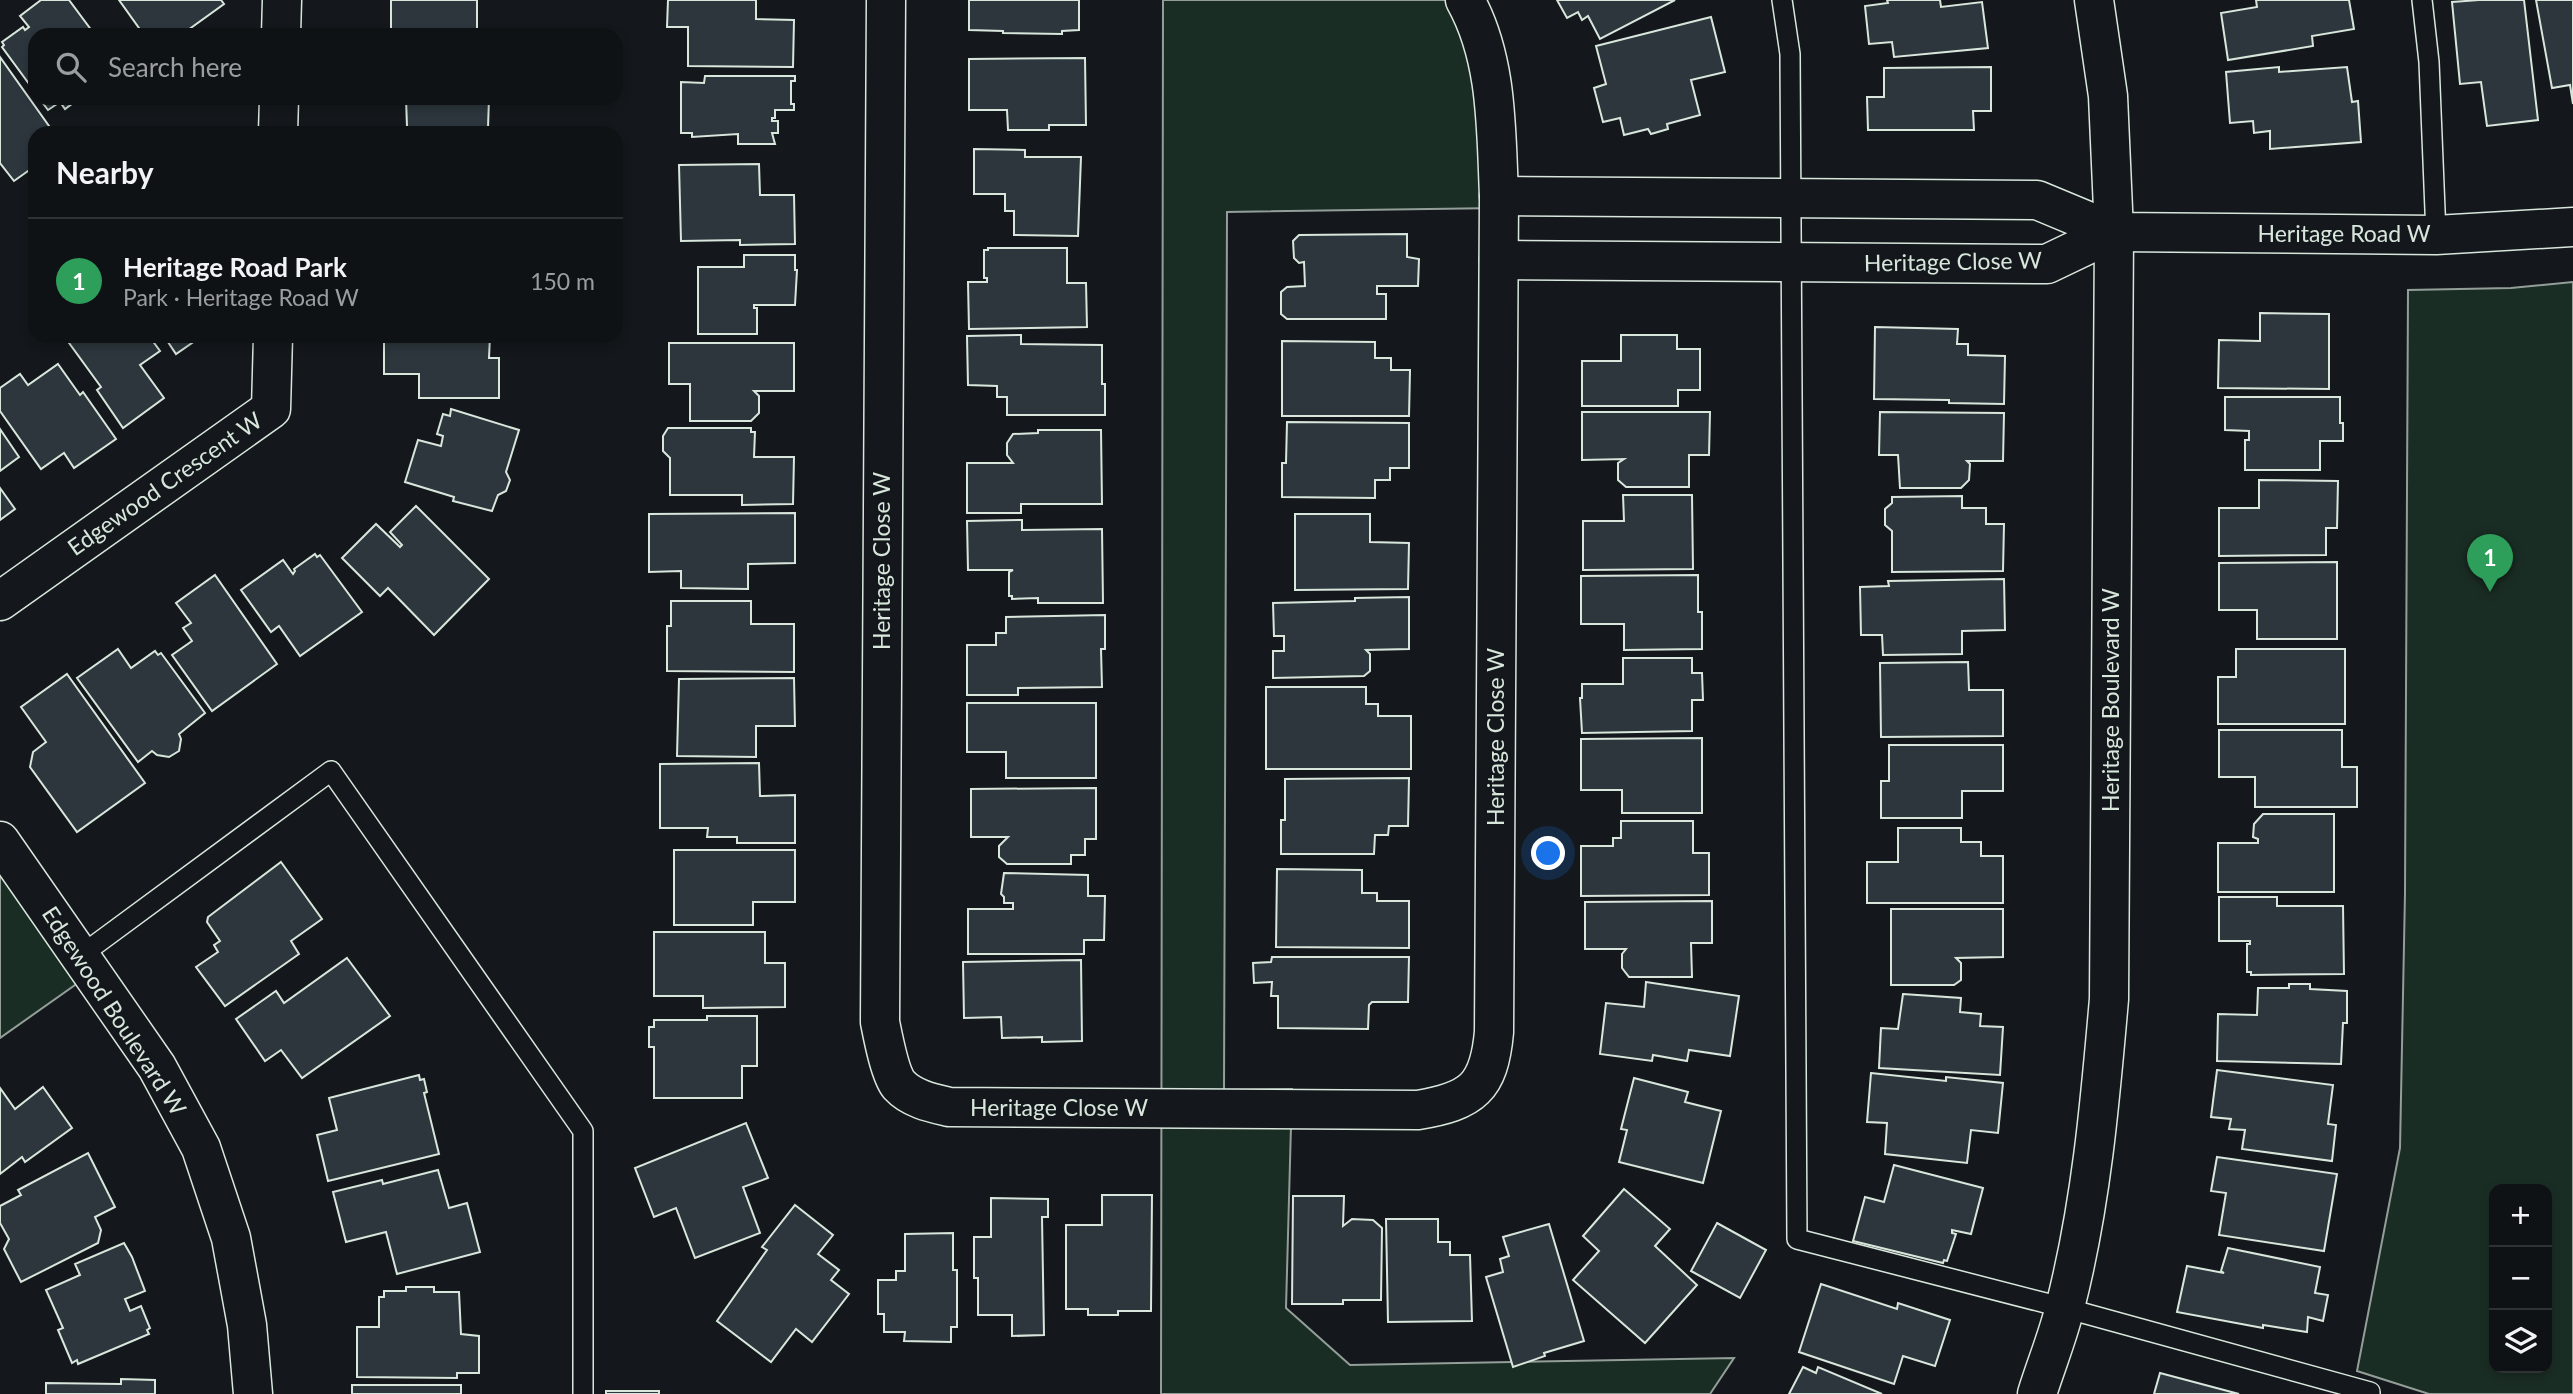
<!DOCTYPE html>
<html lang="en">
<head>
<meta charset="utf-8">
<style>
  body { margin:0; font-family:Lato,sans-serif; background:#1d2022; color:#f1f3f6 }
  .controls { position:absolute; right:21px; bottom:21px; display:grid; overflow:hidden; border-radius:14px; box-shadow:0 4px 10px #0003 }
  .controls button { width:63px; height:63px; display:grid; place-items:center; padding:0; border:0; border-bottom:2px solid #2f3234; background:#0f1215; color:#f1f3f6; font:35px sans-serif }
  .you { position:absolute; left:1549px; top:854px; width:24px; height:24px; margin:-18px; border:5px solid #fff; border-radius:50%; background:#1a73e8; box-shadow:0 0 0 10px #1a73e833 }
  .badge { display:grid; place-items:center; width:46px; height:46px; border-radius:50%; background:#d93025; color:#fff; font-size:23px; font-weight:700 }
  .pin { position:absolute; translate:-50% -58px; filter:drop-shadow(0 2px 4px #0008) }
  .pin::after { content:''; position:absolute; top:37px; width:24px; height:21px; background:inherit; clip-path:polygon(0 0,100% 0,50% 100%) }
  .list { margin:0; padding:0; list-style:none }
  h2 { display:flex; justify-content:space-between; align-items:center; height:91px; margin:0; padding:0 28px; font-size:30px }
  h2 small { font-size:23px; font-weight:400; color:#9b9ea0 }
  .list li { display:grid; grid-template-columns:46px 1fr auto; gap:21px; align-items:center; box-sizing:border-box; height:126px; padding:0 28px; border-top:2px solid #2f3234 }
  .list b { display:block; font-size:26px; white-space:nowrap }
  .list p { margin:0; font-size:23px; white-space:nowrap; color:#9b9ea0 }
  .list em { font-size:23px; font-style:normal; color:#9b9ea0 }
  .icon { flex:none; width:38px; height:38px; fill:none; stroke:currentColor; stroke-width:2; stroke-linecap:round; stroke-linejoin:round }
  .map { position:relative; flex:none; width:2573px; height:1394px; overflow:hidden }
  .search { position:absolute; background:#0f1215; box-shadow:0 4px 10px #0003; left:28px; top:28px; width:595px; height:77px; display:flex; align-items:center; gap:18px; box-sizing:border-box; padding:0 24px; border-radius:21px; color:#9b9ea0; font-size:26px }
  .panel { position:absolute; background:#0f1215; box-shadow:0 4px 10px #0003; left:28px; top:126px; width:595px; height:217px; border-radius:21px }
  .map>svg:first-child { display:block }
</style>
</head>
<body>
<div class="map">
<svg width="2573" height="1394" viewBox="0 0 2573 1394">
  <rect width="100%" height="100%" fill="#14181c"/>
  <!-- green -->
  <g fill="#1a2d24" stroke="#939e99" stroke-width="2" fill-rule="evenodd">
    <path d="M1163 0H1465L1499 208 1227 212 1224 1090 1292 1089 1286 1308 1350 1365 1734 1358 1710 1394H1161Z"/>
    <path d="M2573 282V1394H2429L2357 1371 2400 1148 2405 893 2408 290 2511 288ZM2547 1189V1368H2494V1189Z"/>
    <path d="M0 841 92 973 0 1038Z"/>
  </g>
  <!-- building -->
  <g fill="#2c363c" stroke="#d8e6dc" stroke-width="2">
    <path d="M41 0H69L95 35H35V92L2 47 4 45 2 42 23 27 25 30 29 27 20 16Z"/>
    <path d="M119 0H221L224 4 181 35H144Z"/>
    <rect x="391" y="0" width="86" height="33"/>
    <path d="M668 0H756V19L794 20 793 67 688 66V27H667Z"/>
    <path d="M969 0H1079V30L1062 31V34L1003 33V31L969 30Z"/>
    <path d="M1557 0H1675L1600 39 1588 16 1582 20 1578 12 1567 18Z"/>
    <path d="M1887 0H1940L1941 7 1982 2 1988 48 1894 57 1892 42 1869 44 1865 6 1888 3Z"/>
    <path d="M2256 0H2349L2354 29 2312 36 2313 46 2228 60 2221 13 2257 7Z"/>
    <path d="M2479 0H2524L2538 120 2487 126 2481 82 2460 84 2452 2Z"/>
    <path d="M2536 0H2573V104L2570 85 2552 88Z"/>
    <path d="M1711 17 1725 72 1691 80 1700 115 1667 124 1668 129 1651 134 1648 129 1624 135 1620 118 1603 122 1594 88 1606 84 1596 46Z"/>
    <path d="M0 57 54 133H35V166L14 181 0 163Z"/>
    <path d="M1085 58 1086 125H1049V130H1008L1007 110H969V59Z"/>
    <path d="M1991 67V111H1973L1974 130H1868L1867 97H1884V68Z"/>
    <path d="M2279 67V72L2347 67 2352 102 2358 101 2361 142 2270 149V131L2254 133 2253 121 2230 123 2226 72Z"/>
    <path d="M705 76H795V81H791V104H794V110H775V118H772V121H778V133H772L775 144H738V134L692 137V133H681V82L704 83Z"/>
    <path d="M39 98H80L65 109 60 102 48 110Z"/>
    <path d="M406 98H489L488 128 407 127Z"/>
    <path d="M974 149 1025 150V157H1081L1078 236 1014 235V211H1005V194H974Z"/>
    <path d="M759 164 760 195H794L795 244 740 245V240L681 241 679 165Z"/>
    <path d="M1407 234V257L1419 259 1418 286H1377V294H1386V319H1287L1281 314V292L1287 287 1305 286 1304 262 1299 263 1294 258 1293 241 1299 235Z"/>
    <path d="M988 248H1067V283H1086L1087 327 969 329 968 282H987V278H984V250H988Z"/>
    <path d="M744 255H795V270H797L795 305H754V308H757V334H698V267H744Z"/>
    <path d="M2260 313 2329 314V389L2218 388 2219 340 2260 341Z"/>
    <path d="M1875 327 1958 329 1957 344H1968V355L2005 356 2004 404 1949 403V400L1874 399Z"/>
    <path d="M1021 335V344L1102 345V384H1105V415H1007V397H997V386L968 385 967 336Z"/>
    <path d="M1621 335H1677V349H1700V390H1678V406H1582V361H1621Z"/>
    <path d="M64 336H149L160 351 140 365 164 398 123 428 97 390 101 387Z"/>
    <path d="M164 336H202L176 354Z"/>
    <path d="M384 336H490L489 358H499V398H419V374H384Z"/>
    <path d="M1282 341 1375 342V358H1391V370H1410L1409 416H1282Z"/>
    <path d="M669 343H794V391H754L759 396V413L751 421H690V384H669Z"/>
    <path d="M58 364 80 395 83 392 116 439 74 468 64 453 41 469 0 411V388L20 374 28 385Z"/>
    <path d="M2225 397H2340V423H2343V441H2320V470H2245V440H2249V431L2225 430Z"/>
    <path d="M451 409 519 430 506 472 510 480 506 491 498 495 492 511 453 501 454 497 405 482 418 440 441 446 443 436 437 434 443 414 450 416Z"/>
    <path d="M1582 412H1710L1709 455H1689V487H1626L1618 480V463L1624 459 1582 460Z"/>
    <path d="M1880 412 2004 413 2003 461H1967L1970 464 1969 480 1961 488H1900L1898 455H1879Z"/>
    <path d="M1287 422 1409 423V468H1390V480H1375V498L1282 497V463H1286Z"/>
    <path d="M668 428H751V432H755L754 457H794L793 504 742 505V495H670V458L663 451V436Z"/>
    <path d="M0 429 19 457 0 471Z"/>
    <path d="M1038 430H1101L1102 504H1021V513H967V463H1013L1007 455V443L1013 434 1038 433Z"/>
    <path d="M2259 480 2338 481 2337 528H2326V555L2219 556V508H2259Z"/>
    <path d="M0 488 15 509 0 520Z"/>
    <path d="M1623 495H1692L1693 569 1583 570V521H1624Z"/>
    <path d="M1962 496V508H1986V524H2004L2003 571 1892 572V531L1885 525V509L1892 503V497Z"/>
    <path d="M416 506 489 579 434 635 388 588 380 596 342 558 376 524 400 547 402 545 390 532Z"/>
    <path d="M795 513V563L748 564V589L681 588V571L649 572V514Z"/>
    <path d="M1295 514H1370V542L1409 543 1408 589 1295 590Z"/>
    <path d="M1022 520V530L1102 529 1103 603H1038V598L1012 599V596H1009V572L1013 570H968L967 521Z"/>
    <path d="M315 554 317 557 320 555 362 612 300 656 279 626 271 632 241 590 283 560 293 574 295 571 294 569Z"/>
    <path d="M2337 562V639H2257V610H2219V563Z"/>
    <path d="M215 575 277 664 212 711 172 655 192 641 183 628 191 623 176 603Z"/>
    <path d="M1698 575V612H1702V649L1624 650V624H1581V576Z"/>
    <path d="M2004 579 2005 630 1962 631V654L1883 655 1882 635H1861L1860 587 1889 586 1888 581Z"/>
    <path d="M1409 597V649L1366 650 1370 654V671L1364 676 1273 678V651H1284V636H1274L1273 603 1355 601V598Z"/>
    <path d="M671 601H751V624H794V672L667 671V626H671Z"/>
    <path d="M1105 615V649H1101L1102 687 1018 688V695H967V645H996V633H1006V617Z"/>
    <path d="M118 649 131 668 155 651 158 655 161 653 205 713 179 734 181 739 179 751 169 757 157 755 152 751 138 762 77 678Z"/>
    <path d="M2236 649H2345V724H2218V677H2236Z"/>
    <path d="M1623 658H1692V673H1702L1703 700H1692V731L1582 733 1580 698H1582V684H1623Z"/>
    <path d="M1968 662 1969 690H2003V736L1881 737 1880 663Z"/>
    <path d="M67 674 145 783 77 832 30 767 33 752 46 742 21 707Z"/>
    <path d="M794 678 795 726H756V757L677 756 679 679Z"/>
    <path d="M1266 687H1366V704H1378V716H1411V769H1266Z"/>
    <path d="M967 703H1096V778H1006V752H967Z"/>
    <path d="M2219 730H2342V767H2357V807H2255V777H2219Z"/>
    <path d="M1702 738V813H1622V790H1581V739Z"/>
    <path d="M1889 745H2003V791H1962V818H1881V781H1889Z"/>
    <path d="M759 763 760 796 795 795V843H737V837H707L708 828H660V764Z"/>
    <path d="M1409 778 1408 826H1389L1388 835H1375L1374 854H1281V820H1285V779Z"/>
    <path d="M1096 788V839H1085V855H1071V864H1007L999 857V846L1008 837H971V789Z"/>
    <path d="M2263 814H2334V892H2218V843H2258V839L2253 837 2254 824Z"/>
    <path d="M1621 821H1693V853H1709V895L1581 896V846H1613V838H1621Z"/>
    <path d="M1898 828H1961V842H1981V856H2003V903H1867V862H1898Z"/>
    <path d="M674 850H795V902H753V925H674Z"/>
    <path d="M281 862 322 919 291 941 299 954 225 1006 196 967 218 952 214 945 220 941 207 922 208 917Z"/>
    <path d="M1277 869 1362 870V893H1377V901H1409V948L1276 947Z"/>
    <path d="M1004 873 1088 875V896H1105L1104 940H1084V954H968V909H1013V903H1004V897L1001 894Z"/>
    <path d="M2219 897H2277V906H2343L2344 974 2251 975V972H2247V944H2250V941H2219Z"/>
    <path d="M1712 901V943H1691L1692 977H1629L1622 968V954L1626 949H1585V902Z"/>
    <path d="M1891 909H2003V957L1956 958 1961 963V980L1954 985H1891Z"/>
    <path d="M654 932H765V963H785V1007L703 1008V996H654Z"/>
    <path d="M1272 957H1409L1408 1002H1372L1369 1005 1368 1029 1278 1028V996H1271L1272 982 1254 983 1253 963 1271 962Z"/>
    <path d="M347 958 390 1016 302 1078 281 1050 265 1061 236 1019 276 991 284 1003Z"/>
    <path d="M1081 960 1082 1041 1042 1042V1037L1002 1038 1001 1017 964 1018 963 962Z"/>
    <path d="M1646 982 1739 996 1730 1056 1689 1050 1687 1061 1653 1055 1652 1061 1600 1054 1606 1003 1644 1007Z"/>
    <path d="M2289 984H2310V989L2347 991V1023H2343L2341 1064 2217 1061 2218 1014 2257 1015 2258 988H2289Z"/>
    <path d="M1903 994 1961 998 1960 1012 1981 1014 1980 1026 2003 1027 2000 1075 1879 1068 1881 1028 1898 1029Z"/>
    <path d="M707 1016H757V1066H742V1098H654V1047H649V1027H654V1020H707Z"/>
    <path d="M2217 1070 2333 1085 2328 1124 2336 1125 2332 1161 2242 1149 2245 1130 2229 1129 2231 1119 2211 1117Z"/>
    <path d="M1871 1073 1946 1081V1077L2003 1083 1998 1133 1971 1130 1967 1163 1885 1154 1887 1123 1867 1122Z"/>
    <path d="M419 1075 420 1080 424 1079 427 1092 424 1093 439 1154 328 1181 317 1135 337 1130 329 1098Z"/>
    <path d="M1634 1078 1688 1092 1685 1102 1721 1111 1703 1183 1619 1162 1627 1130 1621 1129Z"/>
    <path d="M43 1087 72 1128 25 1162 22 1157 0 1174V1088L15 1109Z"/>
    <path d="M746 1123 768 1178 743 1187 760 1233 695 1258 676 1208 654 1217 635 1168Z"/>
    <path d="M88 1153 115 1207 95 1217 101 1230 98 1243 21 1282 4 1249 9 1239 0 1223V1206L21 1195 18 1190Z"/>
    <path d="M2217 1157 2337 1174 2324 1251 2219 1235 2226 1193 2211 1191Z"/>
    <path d="M1894 1165 1983 1188 1971 1234 1952 1230V1233L1956 1234 1947 1261 1944 1260 1943 1263 1853 1241 1865 1197 1884 1202Z"/>
    <path d="M438 1170 449 1208 467 1203 480 1252 397 1274 386 1232 346 1242 333 1192 382 1180 383 1184Z"/>
    <path d="M1624 1189 1670 1229 1655 1246 1697 1285 1645 1343 1573 1280 1599 1251 1583 1236Z"/>
    <path d="M1102 1195H1152L1151 1311H1118V1315H1088V1309H1066V1225H1102Z"/>
    <path d="M1293 1196H1344L1343 1226 1352 1219 1373 1220 1382 1228 1381 1300H1343V1304H1292Z"/>
    <path d="M991 1198 1048 1199V1217H1042L1044 1335 1012 1336V1315H978V1278H974V1237H991Z"/>
    <path d="M795 1205 833 1235 818 1254 839 1270 831 1280 849 1294 812 1342 796 1329 771 1362 717 1321 767 1250 762 1247Z"/>
    <path d="M1386 1219H1438V1242H1450V1255H1470L1472 1321 1388 1322Z"/>
    <path d="M1717 1223 1766 1250 1740 1298 1691 1271Z"/>
    <path d="M1549 1224 1584 1341 1544 1353 1545 1356 1513 1367 1486 1277 1503 1272 1500 1259 1509 1256 1503 1237Z"/>
    <path d="M953 1233V1270H957V1327H951V1342L904 1341 905 1332H884V1314H878V1280H896V1271H905V1234Z"/>
    <path d="M124 1243 132 1257 145 1291 125 1299 130 1311 141 1306 150 1328 147 1330 149 1334 78 1364 77 1360 72 1363 58 1330 63 1328 46 1290 80 1275 75 1264Z"/>
    <path d="M2228 1248 2320 1267 2315 1293 2328 1295 2323 1321 2308 1317 2307 1332 2263 1325V1328L2177 1312 2187 1266 2224 1273 2221 1271Z"/>
    <path d="M1821 1284 1897 1309 1898 1303 1950 1320 1935 1366 1903 1356 1894 1384 1799 1352Z"/>
    <path d="M406 1287H434V1292H459L461 1334 479 1336V1373H457V1378L357 1377V1327H379V1297H384V1291H406Z"/>
    <path d="M1803 1367 1816 1373 1818 1367 1882 1394H1789Z"/>
    <path d="M2160 1373 2239 1394H2154Z"/>
    <path d="M121 1379 155 1380V1394H46V1383L121 1384Z"/>
    <rect x="352" y="1385" width="109" height="9"/>
    <rect x="606" y="1391" width="53" height="3"/>
  </g>
  <g fill="none" stroke-linecap="round" stroke-linejoin="round">
    <!-- service casing -->
    <g stroke="#d8e6dc" stroke-width="22">
      <g id="service">
        <path d="M1782 0 1790 54 1797 1239 2065 1308 2370 1392V1394"/>
        <path d="M2422 0 2429 62 2436 235"/>
        <path d="M80 956 331 771 583 1131V1394"/>
      </g>
    </g>
    <!-- minor casing -->
    <g stroke="#d8e6dc" stroke-width="41">
      <g id="minor">
        <path d="M886 0 880 1022C883 1037 890 1074 899 1085 912 1099 932 1103 949 1107L1418 1110C1472 1101 1489 1088 1494 1032L1499 196C1496 130 1498 59 1465 0"/>
        <path d="M281 35 282 0"/>
        <path d="M278 133 279 98"/>
        <path d="M1499 196 2037 200 2114 232 2436 235 2573 227"/>
        <path d="M1499 260 2047 264 2114 232"/>
        <path d="M0 601 271 409 273 336"/>
        <path d="M0 841 157 1067 201 1148 231 1238 247 1325 253 1394"/>
      </g>
    </g>
    <!-- tertiary casing -->
    <g stroke="#d8e6dc" stroke-width="41">
      <path id="tertiary" d="M2037 1394C2046 1365 2058 1336 2065 1307 2091 1206 2100 1103 2109 999L2114 232 2108 96 2094 0"/>
    </g>
    <!-- service -->
    <use href="#service" stroke="#14181c" stroke-width="19"/>
    <!-- minor -->
    <use href="#minor" stroke="#14181c" stroke-width="38"/>
    <!-- tertiary -->
    <use href="#tertiary" stroke="#14181c" stroke-width="38"/>
  </g>
  <g text-anchor="middle" stroke-width="5" stroke-linejoin="round" paint-order="stroke">
    <!-- street labels -->
    <g font-size="23" fill="#d8e6dc" stroke="#14181c">
      <text x="2344" y="242">Heritage Road W</text>
      <text transform="translate(1953 262) rotate(-1)" y="8">Heritage Close W</text>
      <text transform="translate(165 484) rotate(-35)" y="8">Edgewood Crescent W</text>
      <text transform="translate(882 561) rotate(-90)" y="8">Heritage Close W</text>
      <text transform="translate(2111 700) rotate(-90)" y="8">Heritage Boulevard W</text>
      <text transform="translate(1496 737) rotate(-90)" y="8">Heritage Close W</text>
      <text transform="translate(114 1011) rotate(57)" y="8">Edgewood Boulevard W</text>
      <text x="1059" y="1116">Heritage Close W</text>
    </g>
  </g>
</svg>
<div class="controls">
<button>+</button>
<button>−</button>
<button><svg class="icon" aria-label="layers" viewBox="0 0 24 24"><path d="M12 4l9 5-9 5-9-5zM3 14l9 5 9-5"/></svg></button>
</div>
<div class="you"></div>
<div class="pin badge" style="left:2490px;top:592px;background:#2e9e5b">1</div>
<div class="search"><svg class="icon" aria-label="search" viewBox="0 0 24 24"><circle cx="10" cy="10" r="6"/><path d="M15 15l6 6"/></svg>Search here</div>
<section class="panel">
<h2>Nearby<small></small></h2>
<ul class="list">
<li><span class="badge" style="background:#2e9e5b">1</span><div><b>Heritage Road Park</b><p>Park · Heritage Road W</p></div><em>150 m</em></li>
</ul>
</section>
</div>
</body>
</html>
